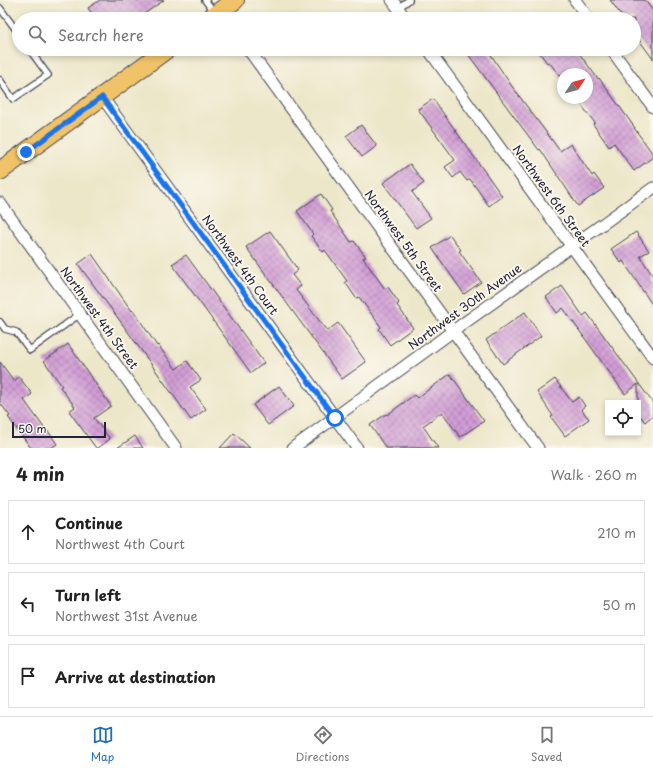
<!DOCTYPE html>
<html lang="en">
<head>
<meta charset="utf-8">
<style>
  body { margin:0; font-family:"Playpen Sans",sans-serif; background:#f6f6f6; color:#222 }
  .controls { position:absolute; right:12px; bottom:12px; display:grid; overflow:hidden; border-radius:0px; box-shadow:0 2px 6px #0003 }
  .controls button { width:36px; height:36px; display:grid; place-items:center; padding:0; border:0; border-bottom:1px solid #e0e0e0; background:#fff; color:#222; font:20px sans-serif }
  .compass { position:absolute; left:557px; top:68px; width:36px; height:36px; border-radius:50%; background:#fff; box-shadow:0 2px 6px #0003; rotate:55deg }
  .scale { position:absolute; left:12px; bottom:10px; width:94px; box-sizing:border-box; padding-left:4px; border:2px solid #22223b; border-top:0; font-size:11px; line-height:14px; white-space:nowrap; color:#22223b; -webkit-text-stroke:3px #fbf7ec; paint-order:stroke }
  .stop { position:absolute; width:12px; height:12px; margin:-9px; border:3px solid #1a73e8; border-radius:50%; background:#fff }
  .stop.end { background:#1a73e8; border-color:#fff; box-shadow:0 1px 4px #0008 }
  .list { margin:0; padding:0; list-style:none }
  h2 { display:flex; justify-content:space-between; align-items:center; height:52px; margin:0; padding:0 16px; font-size:17px }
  h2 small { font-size:13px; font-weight:400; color:#767676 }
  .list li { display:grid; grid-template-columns:26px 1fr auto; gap:12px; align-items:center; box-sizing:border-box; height:64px; margin:0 8px 8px; padding:0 8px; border:1px solid #e0e0e0; border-radius:0px }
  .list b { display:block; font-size:15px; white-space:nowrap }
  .list p { margin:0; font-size:13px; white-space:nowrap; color:#767676 }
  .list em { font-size:13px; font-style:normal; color:#767676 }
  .icon { flex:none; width:22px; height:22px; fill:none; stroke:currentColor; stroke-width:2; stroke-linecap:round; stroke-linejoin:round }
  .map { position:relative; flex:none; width:653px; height:448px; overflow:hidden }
  .search { position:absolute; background:#fff; box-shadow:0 2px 6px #0003; left:12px; right:12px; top:12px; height:44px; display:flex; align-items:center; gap:10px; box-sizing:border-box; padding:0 14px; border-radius:22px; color:#767676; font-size:15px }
  .sheet { height:268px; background:#fff }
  nav { display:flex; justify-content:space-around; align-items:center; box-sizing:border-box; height:56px; border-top:1px solid #e0e0e0; background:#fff; font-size:11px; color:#767676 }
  nav a { display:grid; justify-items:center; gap:2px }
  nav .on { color:#1f6fb2 }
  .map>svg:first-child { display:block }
</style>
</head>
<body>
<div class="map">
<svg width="653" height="448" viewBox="0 0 653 448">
  <defs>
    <pattern id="building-cross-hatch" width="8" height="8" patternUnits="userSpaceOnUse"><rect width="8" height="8" fill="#d19ed5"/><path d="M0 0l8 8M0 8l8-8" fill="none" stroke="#a980ae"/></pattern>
  </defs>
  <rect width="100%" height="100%" fill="#fbf7ec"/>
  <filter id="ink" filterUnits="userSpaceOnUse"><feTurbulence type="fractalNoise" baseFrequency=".025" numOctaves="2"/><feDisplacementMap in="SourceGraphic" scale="8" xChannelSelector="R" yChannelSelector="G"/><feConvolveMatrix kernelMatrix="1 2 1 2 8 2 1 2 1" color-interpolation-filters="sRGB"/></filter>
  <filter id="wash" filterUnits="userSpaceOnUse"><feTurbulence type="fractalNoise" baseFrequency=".012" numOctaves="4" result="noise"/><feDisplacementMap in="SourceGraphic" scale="16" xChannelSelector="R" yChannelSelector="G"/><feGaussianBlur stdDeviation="0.9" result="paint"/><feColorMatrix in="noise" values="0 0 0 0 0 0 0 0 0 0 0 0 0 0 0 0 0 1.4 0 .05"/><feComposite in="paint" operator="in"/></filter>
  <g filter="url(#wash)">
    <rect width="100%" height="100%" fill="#ede7ca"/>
    <g id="blocks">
      <!-- building -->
      <g fill="url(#building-cross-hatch)">
        <path d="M100 0H164L137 19H96L88 8Z"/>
        <path d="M610 0H645L653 11V59L634 33V19H624Z"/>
        <path d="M474 49H487L511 85 560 151 571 144 592 176 594 174 604 188 578 206 540 149 539 150 518 122 468 54Z"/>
        <path d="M537 49H576L598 79 599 78 635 128H634L653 154V157L634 171 614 143 609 147 593 124 595 123 576 98H587V74H563V80L549 62 547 63Z"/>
        <path d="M433 99 502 196 489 206 470 179 467 181 460 172 453 178 445 167 455 160 418 109Z"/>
        <path d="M361 125 377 146 362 157 346 136Z"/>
        <path d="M410 164 424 183 412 192 431 218 416 228 383 183Z"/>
        <path d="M321 194 332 210 330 211 351 242 354 241 366 257 363 258 385 289 388 287 399 303 397 305 413 328 390 345 379 329 381 327 359 297 356 298 345 282 347 281 325 250 323 252 311 236 313 234 297 211Z"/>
        <path d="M270 231 298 270 292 275 301 286 296 290 327 331 338 323 366 362 342 379 246 247Z"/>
        <path d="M636 232 649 251 640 256 653 276V306L623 261 621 263 611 249Z"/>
        <path d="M450 235 461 250 459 251 481 282 464 294 432 248Z"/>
        <path d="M92 254 124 300 132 311 133 310 157 346 158 345 176 369 187 361 201 380 190 387 206 409 191 420 126 329 78 264Z"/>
        <path d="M186 255 264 363 251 373 172 264Z"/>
        <path d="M562 286 583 316 587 313 653 403V415L645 422 638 413V384L625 394 563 308 557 313 546 297Z"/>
        <path d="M525 312 541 336 503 364 486 340Z"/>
        <path d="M68 344 111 406 94 418 110 439 98 448H96L69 411 75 407 60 387 62 386 44 361Z"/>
        <path d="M0 362 14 381 19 377 32 394 24 400 47 432 48 431 57 444 51 448H31L8 417 10 416 0 403Z"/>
        <path d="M450 374 484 421 460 437 442 412 423 426 438 448H386L370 425 386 414 387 415 414 395 417 398Z"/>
        <path d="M555 379 572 402 579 397 585 406 581 409 589 419 565 436 551 417 553 416 537 392Z"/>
        <path d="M279 386 294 406 268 425 253 405Z"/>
        <path d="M234 433 250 448H220Z"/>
        <path d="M135 436 143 448H117Z"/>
      </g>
    </g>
  </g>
  <g filter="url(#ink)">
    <use href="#blocks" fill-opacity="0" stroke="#404050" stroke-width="1"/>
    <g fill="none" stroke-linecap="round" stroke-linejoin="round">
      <!-- lane casing -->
      <g stroke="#404050" stroke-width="8">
        <g id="lane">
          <path d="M205 0 214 12"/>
          <path d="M0 8 19 34"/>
          <path d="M398 8 409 0"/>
          <path d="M0 80 13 99 48 75 29 49"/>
          <path d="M0 322 5 329 16 332 30 350 80 314"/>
        </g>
      </g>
      <!-- street casing -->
      <g stroke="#404050" stroke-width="13">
        <g id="street">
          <path d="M392 0 406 19"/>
          <path d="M575 0 589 19"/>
          <path d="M248 49 538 448"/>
          <path d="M428 49 653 358"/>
          <path d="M611 49 653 107"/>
          <path d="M102 97 357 448"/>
          <path d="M0 203 176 448"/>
          <path d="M293 448 453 331 653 188"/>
        </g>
      </g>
      <!-- primary casing -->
      <g stroke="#404050" stroke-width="20">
        <g id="primary">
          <path d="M209 19 235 0"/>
          <path d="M0 171 167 49"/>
        </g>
      </g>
      <!-- lane -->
      <use href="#lane" stroke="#fff" stroke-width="5.5"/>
      <!-- street -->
      <use href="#street" stroke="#fff" stroke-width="11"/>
      <!-- primary -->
      <use href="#primary" stroke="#f1c369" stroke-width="18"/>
    </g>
  </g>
  <g fill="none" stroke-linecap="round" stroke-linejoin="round" filter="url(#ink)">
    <!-- route -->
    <path stroke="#1a73e8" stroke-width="5" d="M26 152 102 97 335 418"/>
  </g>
  <g text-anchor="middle" stroke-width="4" stroke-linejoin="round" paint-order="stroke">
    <!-- street labels -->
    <g font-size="12" fill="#22223b" stroke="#fbf7ec">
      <text transform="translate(551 196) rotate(54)" y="4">Northwest 6th Street</text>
      <text transform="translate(403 241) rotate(54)" y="4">Northwest 5th Street</text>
      <text transform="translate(240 265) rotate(54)" y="4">Northwest 4th Court</text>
      <text transform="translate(465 307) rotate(-36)" y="4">Northwest 30th Avenue</text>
      <text transform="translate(99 318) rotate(54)" y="4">Northwest 4th Street</text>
    </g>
  </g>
</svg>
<div class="controls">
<button><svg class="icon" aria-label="locate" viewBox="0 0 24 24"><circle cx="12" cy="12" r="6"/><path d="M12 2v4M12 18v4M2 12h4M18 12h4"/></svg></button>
</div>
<svg class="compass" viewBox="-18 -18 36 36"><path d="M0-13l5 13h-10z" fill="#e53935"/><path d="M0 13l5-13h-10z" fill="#767676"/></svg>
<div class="scale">50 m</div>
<div class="stop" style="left:335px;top:418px"></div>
<div class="stop end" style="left:26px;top:152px"></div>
<div class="search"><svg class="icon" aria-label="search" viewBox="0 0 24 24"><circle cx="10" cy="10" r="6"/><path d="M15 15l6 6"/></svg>Search here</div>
</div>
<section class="sheet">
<h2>4 min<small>Walk · 260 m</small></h2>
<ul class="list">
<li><svg class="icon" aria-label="ahead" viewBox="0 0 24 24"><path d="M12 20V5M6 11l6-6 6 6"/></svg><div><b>Continue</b><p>Northwest 4th Court</p></div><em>210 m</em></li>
<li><svg class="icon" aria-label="left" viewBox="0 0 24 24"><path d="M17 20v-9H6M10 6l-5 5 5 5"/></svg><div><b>Turn left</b><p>Northwest 31st Avenue</p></div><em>50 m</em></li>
<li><svg class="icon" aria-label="arrive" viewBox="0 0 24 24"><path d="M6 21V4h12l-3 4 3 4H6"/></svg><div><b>Arrive at destination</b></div></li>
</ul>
</section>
<nav>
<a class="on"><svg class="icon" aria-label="map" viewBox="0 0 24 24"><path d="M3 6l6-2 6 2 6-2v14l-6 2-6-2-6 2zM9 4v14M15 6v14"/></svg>Map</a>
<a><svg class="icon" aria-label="directions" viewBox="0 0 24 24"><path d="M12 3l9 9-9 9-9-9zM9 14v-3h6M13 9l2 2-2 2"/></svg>Directions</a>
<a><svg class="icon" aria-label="saved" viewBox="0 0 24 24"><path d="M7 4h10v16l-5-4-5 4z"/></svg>Saved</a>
</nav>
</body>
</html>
